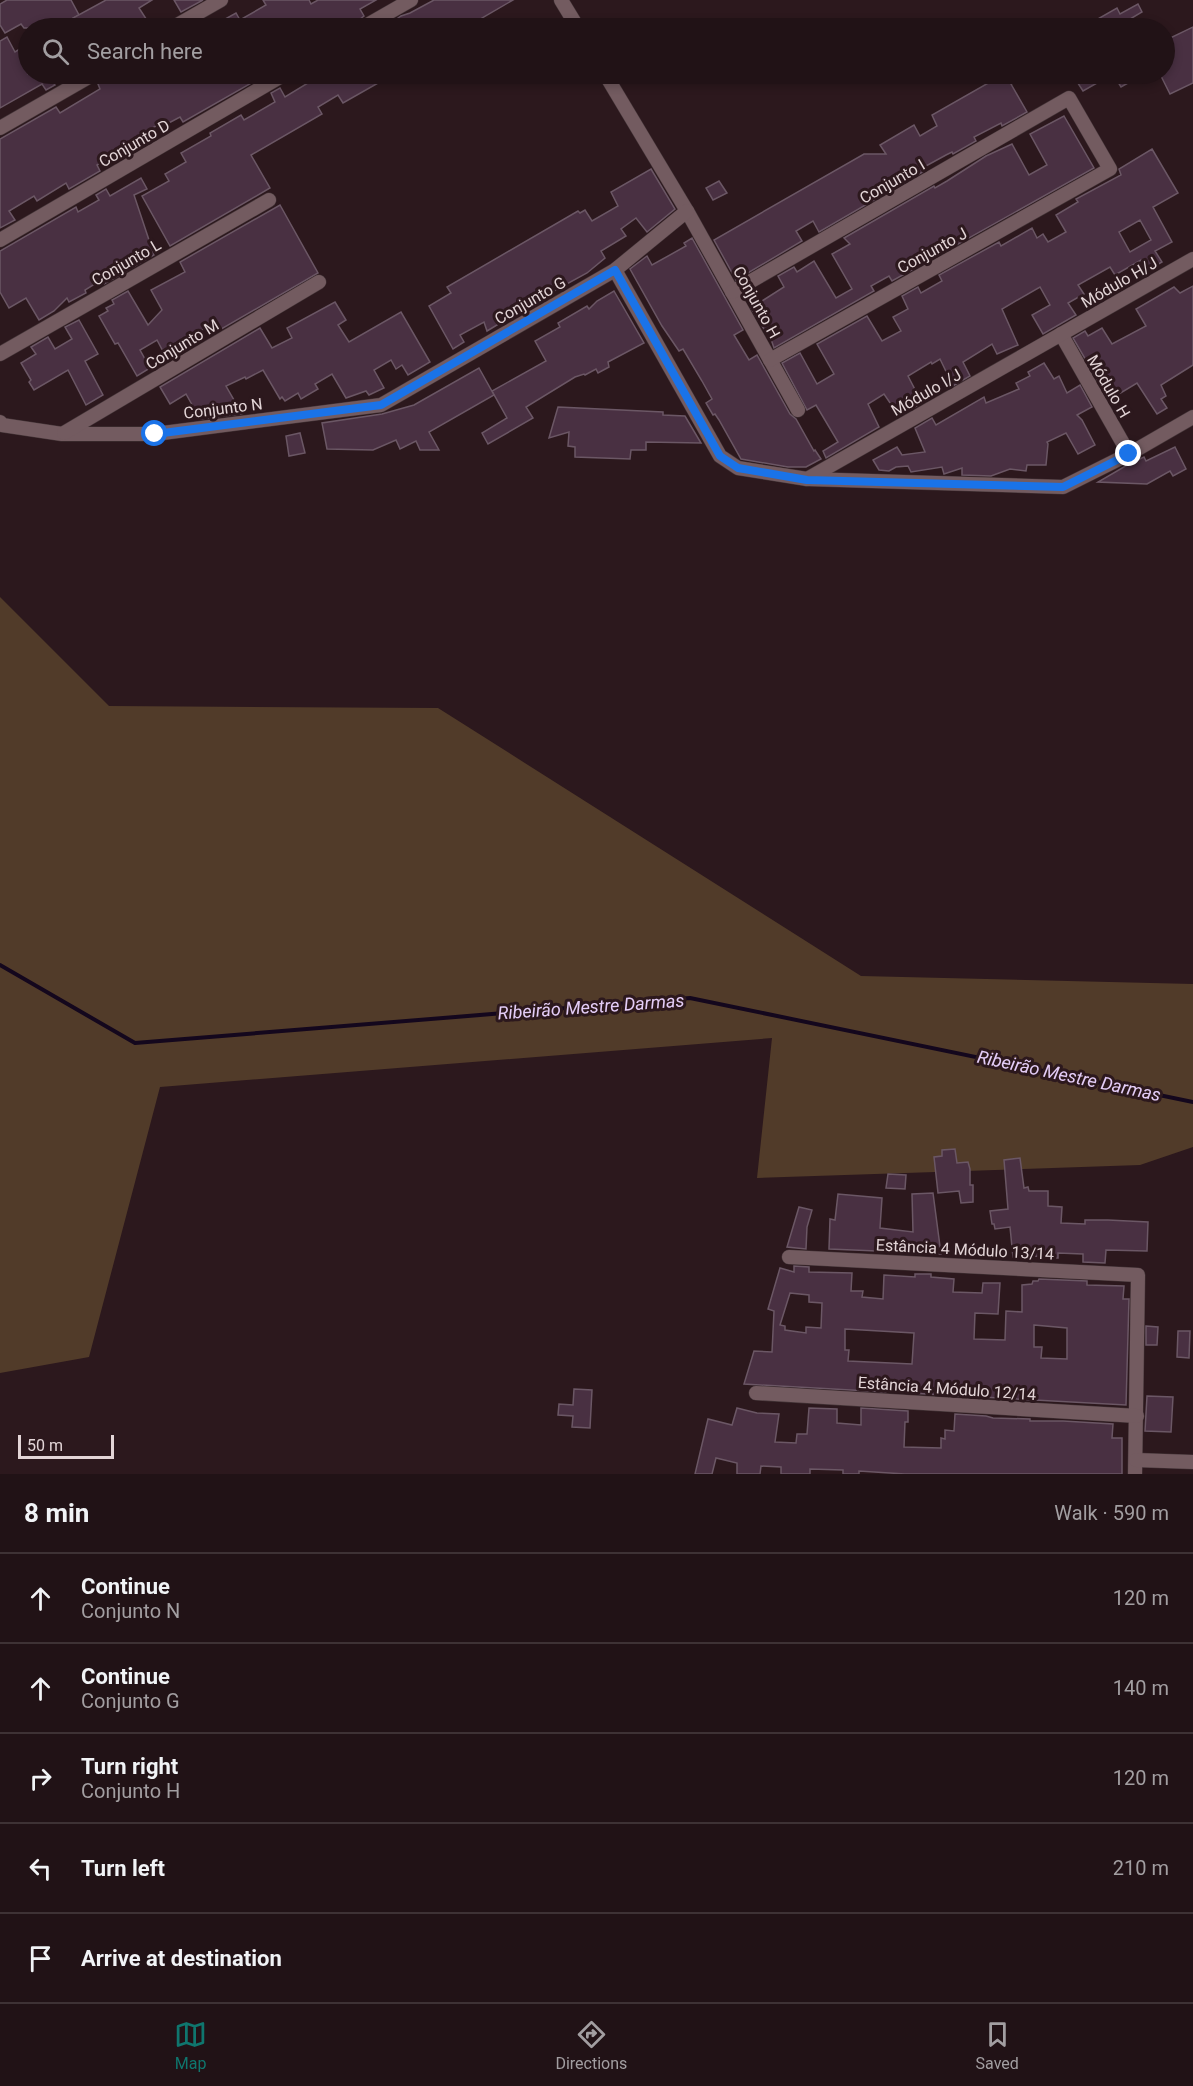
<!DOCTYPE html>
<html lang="en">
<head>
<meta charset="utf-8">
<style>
  body { margin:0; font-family:Roboto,sans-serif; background:#291b1f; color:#f1f3f6 }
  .scale { position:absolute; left:18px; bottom:15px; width:96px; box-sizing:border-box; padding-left:6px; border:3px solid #e3d5d7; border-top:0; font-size:16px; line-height:21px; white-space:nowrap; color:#e3d5d7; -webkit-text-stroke:4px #2c181d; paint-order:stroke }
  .stop { position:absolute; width:18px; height:18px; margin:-14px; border:4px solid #1a73e8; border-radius:50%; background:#fff }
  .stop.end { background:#1a73e8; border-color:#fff; box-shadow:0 2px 6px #0008 }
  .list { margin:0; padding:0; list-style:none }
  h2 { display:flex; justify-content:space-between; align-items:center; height:78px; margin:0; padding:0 24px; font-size:26px }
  h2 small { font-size:20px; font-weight:400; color:#a29ea1 }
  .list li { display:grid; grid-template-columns:39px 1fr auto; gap:18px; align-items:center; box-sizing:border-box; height:90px; padding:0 24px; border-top:2px solid #3e3235 }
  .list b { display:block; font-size:22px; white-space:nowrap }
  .list p { margin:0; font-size:20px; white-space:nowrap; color:#a29ea1 }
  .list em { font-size:20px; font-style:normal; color:#a29ea1 }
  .icon { flex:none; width:33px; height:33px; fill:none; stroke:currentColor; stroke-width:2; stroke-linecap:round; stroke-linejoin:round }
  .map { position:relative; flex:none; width:1193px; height:1474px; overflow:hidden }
  .search { position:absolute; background:#211216; box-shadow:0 3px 9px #0003; left:18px; right:18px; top:18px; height:66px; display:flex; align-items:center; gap:15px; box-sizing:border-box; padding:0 21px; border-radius:33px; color:#a29ea1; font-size:22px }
  .sheet { height:528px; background:#211216 }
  nav { display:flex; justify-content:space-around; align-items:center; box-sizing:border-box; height:84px; border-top:2px solid #3e3235; background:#211216; font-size:16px; color:#a29ea1 }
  nav a { display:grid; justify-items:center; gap:3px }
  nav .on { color:#0f766e }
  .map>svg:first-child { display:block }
</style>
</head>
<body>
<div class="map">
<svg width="1193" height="1474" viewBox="0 0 1193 1474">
  <rect width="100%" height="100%" fill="#2c181d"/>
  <!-- green -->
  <path fill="#513b29" d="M0 597 109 706 438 708 861 976 1193 984V1147L1140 1165 757 1178 772 1038 160 1087 89 1357 0 1373Z"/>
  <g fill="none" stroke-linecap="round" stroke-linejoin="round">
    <!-- stream -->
    <path stroke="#14071d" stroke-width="4" d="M0 965 135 1043 690 998 1193 1102"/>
  </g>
  <!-- building -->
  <g fill="#493042" stroke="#6b5765" stroke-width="1.5" fill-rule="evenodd">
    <path d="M7 0H71L79 15 65 23 63 19 46 28H24L21 24 5 33 0 25V4Z"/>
    <path d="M106 0H152L139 8 152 28H79L73 18Z"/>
    <path d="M174 0H203L181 12Z"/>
    <path d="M263 0H309L311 4 318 0H376L360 9 364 16 355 23 353 28H209L236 13 240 20 266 5Z"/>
    <path d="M434 0H513L465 28H384L401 16 410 13Z"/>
    <path d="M1138 4 1142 12 1125 22 1129 28H1082L1117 8 1120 14Z"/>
    <path d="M1193 27V83L1170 94 1160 74H1164V41Z"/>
    <path d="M7 37 15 52 28 44V74H65L52 81 55 85 46 90 42 84 0 108V41Z"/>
    <path d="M109 74H267L183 122 180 117 165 125 163 122 126 143 127 145 111 154 112 156 97 165 100 171 69 189 66 183 37 201 34 196 9 211 15 220 0 228V139L56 107 60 113 100 89 98 84 110 77Z"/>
    <path d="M313 74H394L343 103 338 95 318 107 322 114 251 155 270 188 170 246 142 196 169 181 165 174 186 162 181 153 211 136 210 133 241 115 244 120 275 102 271 93 280 88 285 97 308 83 305 78Z"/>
    <path d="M1004 74H1030L1011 84 1027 112 1002 126 1001 123 974 137 976 141 953 154 952 152 946 155 924 167 926 170 819 232 813 221 796 231 802 241 736 280 714 240 864 154H886L880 145 914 125 920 136 937 126 932 115Z"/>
    <path d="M1072 74H1113L1083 91Z"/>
    <path d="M1113 74H1144L1121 87Z"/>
    <path d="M1064 116 1094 168 892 281 889 276 871 286 874 291 774 348 772 342 751 308 784 287 778 276 794 267 797 272 814 261 836 298 852 289 832 254 850 244 844 238 934 186 935 188 947 181 986 156 1012 144 1029 175 1047 165 1030 134Z"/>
    <path d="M1152 149 1178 193 1153 207 1172 242 1155 251 1162 262 1147 271 1141 260 1115 275 1110 267 1078 285 1084 294 1068 303 1076 315 1043 334 1032 315 1050 305 1040 287 1002 309 1018 345 997 354 992 344 963 362 970 376 953 386 940 359 932 364 931 362 908 376 922 403 899 416 884 394 868 404 879 427 826 458 823 451 838 442 816 405 807 410 782 363 800 353 817 384 834 374 817 344 867 316 882 341 901 331 893 317 908 309 902 296 918 287 921 293 942 281 939 275 999 242 1001 246 1032 228 1037 238 1043 234 1048 242 1066 232 1056 215 1078 202 1076 199 1121 175 1119 169ZM1140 220 1151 240 1130 252 1119 232Z"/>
    <path d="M651 169 675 209 647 232 636 218 621 229 626 236 601 251 605 258 587 273 543 297 487 331 484 322 460 335 464 342 453 349 429 306 451 293 447 287 578 211 580 213 585 210 592 221 618 206 611 192Z"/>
    <path d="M141 178 147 189 134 195 154 255 104 284 101 280 85 290 86 293 69 302 67 298 54 311 39 320 26 298 9 308 0 292V251L76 207 78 212 99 200 96 195 106 189 110 196Z"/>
    <path d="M719 181 727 193 713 200 706 188Z"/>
    <path d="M280 205 318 273 211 335 207 327 190 338 193 343 166 357 157 340 140 350 150 368 137 376 118 343 115 344 99 316 108 311 106 308 114 304 112 300 128 291 148 325 162 310 151 290 185 272 180 262Z"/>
    <path d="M692 238 743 330 734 335 749 360 757 355 790 414 796 419 814 451 815 450 821 459 806 467H788L741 459 719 420 715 414 713 415 706 403 712 399 702 381 683 349 679 351 662 326 630 269 647 256 652 265 686 246 684 243Z"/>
    <path d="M1193 286V365L1161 385 1166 396 1161 399 1167 408 1157 414 1137 383 1109 400 1073 338 1085 331 1088 336 1102 328 1112 344 1146 326 1136 309 1174 287 1180 293Z"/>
    <path d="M614 291 644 343 608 362 609 367 598 373 596 369 585 375 584 374 575 377 526 407 533 418 488 444 482 433 507 418 492 391 546 361 535 341 560 327 558 323 587 306 589 309 597 301Z"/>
    <path d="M335 302 346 320 338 325 349 342 401 312 430 362 408 375 402 365 396 369 391 360 374 370 384 388 369 395 366 391 346 398 332 374 315 384 318 389 301 399 298 393 285 401 282 397 280 399 263 370 246 379 245 377 226 386 242 414 200 419 186 394 170 404 160 387 260 328 272 348 292 338 287 328Z"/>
    <path d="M79 320 98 354 85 361 103 395 86 405 68 370 34 390 29 382 31 380 21 363 36 354 31 347 48 337 55 349 72 339 65 327Z"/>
    <path d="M1044 363 1054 379 1059 376 1067 393 1080 385 1092 407 1077 415 1082 420 1095 445 1078 454 1066 433 1047 442 1048 444 1046 465H1027L1026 471 1010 469 991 476 962 475V468L944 474 942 467 911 472 908 466 896 467 889 471 879 470 873 460 897 447 902 455 925 452 915 428 932 418 936 425 984 397 986 403 1019 389 1016 383 1030 376 1028 372Z"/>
    <path d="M479 368 494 395 429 432 439 450H420L416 441 400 449 396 440 373 450 327 449 322 423 382 414 414 405Z"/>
    <path d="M558 407 663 412V415L685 416 701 443 646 442V450H631L630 459 575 457V447L568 446 569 432 549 438Z"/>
    <path d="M300 433 305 453 289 456 286 436Z"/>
    <path d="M1175 447 1186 469 1173 476 1170 471 1147 484 1098 482 1129 464 1144 457 1146 461Z"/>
    <path d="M955 1149 957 1163 968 1162 970 1169V1185H973V1202L961 1203 959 1191 938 1193 934 1157 942 1156V1150Z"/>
    <path d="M1020 1158 1024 1188 1028 1187 1029 1191H1048V1206L1062 1207 1061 1223 1085 1224V1220H1108L1148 1222 1147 1251 1106 1250 1105 1263 1083 1262V1254L1058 1253V1258H1040V1256L1013 1257 1010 1227 995 1229 994 1224H992L990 1211 1008 1209 1004 1160Z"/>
    <path d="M888 1174 906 1175 905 1189 886 1188Z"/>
    <path d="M933 1193 941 1254H914L912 1248 878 1244 877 1251 829 1249 830 1219 835 1220 838 1194 882 1198 880 1228 913 1232 912 1194Z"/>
    <path d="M799 1207 812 1210 807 1227 806 1249 787 1247Z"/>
    <path d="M794 1266 809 1267V1272L852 1273 851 1291H863L862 1297 883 1299 884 1275 915 1277V1274H931V1277L954 1279 953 1292 982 1293 983 1283H1000L998 1314 975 1313 974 1339 1005 1340 1006 1311 1022 1312V1285L1032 1284 1033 1281H1038L1039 1279 1087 1281V1285L1124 1286 1123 1299H1129L1126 1405 909 1393 910 1388 886 1387V1392L744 1384 754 1351 772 1352 774 1311 768 1309 780 1268 794 1272ZM790 1293 809 1295V1302L822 1303 821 1328 806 1327V1333L785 1330V1326L780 1325ZM1034 1325 1067 1328V1359L1041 1358 1042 1347H1034ZM845 1329 914 1333 912 1364 848 1361 849 1350H845Z"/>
    <path d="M1146 1326 1158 1327 1157 1345H1146Z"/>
    <path d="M1178 1331H1190L1189 1358 1177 1357Z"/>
    <path d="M574 1389 592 1390 590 1428 572 1427 573 1416 558 1415 559 1404 573 1405Z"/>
    <path d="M1147 1396 1173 1397 1171 1432 1145 1431Z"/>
    <path d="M737 1408 757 1413 779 1414 775 1442 796 1443 797 1434H807L809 1408 837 1409V1423L861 1425V1408L908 1411V1422H905L904 1447 941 1448V1438L945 1439V1430L954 1431 955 1414 986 1416 993 1418 1030 1419V1421H1063L1113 1424 1112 1438H1122V1474H905L859 1471V1474H843V1470L810 1469V1474H781V1467L761 1466 760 1474H737V1463L716 1458 712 1474H695L708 1419 732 1425Z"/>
  </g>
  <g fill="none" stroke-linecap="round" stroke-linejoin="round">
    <!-- minor casing -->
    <g stroke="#453639" stroke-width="15">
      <g id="minor">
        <path d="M561 0 578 28"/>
        <path d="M172 28 221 0"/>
        <path d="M362 28 411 0"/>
        <path d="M605 74 687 211 798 410"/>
        <path d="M0 128 94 74"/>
        <path d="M0 240 285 74"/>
        <path d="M615 270 720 456 738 468 807 479 1063 487 1129 454 1193 417"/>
        <path d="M732 292 1069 98 1110 169 770 360"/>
        <path d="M1061 334 1129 454"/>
        <path d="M0 354 269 200"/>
        <path d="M0 422 2 425 62 434H155L381 405 615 270 687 211"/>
        <path d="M64 433 319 282"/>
        <path d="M807 479 1193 259"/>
        <path d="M789 1257 1138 1275 1135 1474"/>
        <path d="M756 1393 1137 1416"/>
        <path d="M1136 1460 1193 1462"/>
      </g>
    </g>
    <!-- minor -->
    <use href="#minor" stroke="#735b60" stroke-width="14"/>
  </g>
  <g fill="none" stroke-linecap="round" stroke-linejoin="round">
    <!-- route -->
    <path stroke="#1a73e8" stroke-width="8" d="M155 434 381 405 615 270 720 456 738 468 807 480 1063 487 1129 454"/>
  </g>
  <g text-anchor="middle" stroke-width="6" stroke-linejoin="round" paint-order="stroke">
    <!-- street labels -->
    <g font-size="16" fill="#e3d5d7" stroke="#2c181d">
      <text transform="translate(134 143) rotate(-30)" y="6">Conjunto D</text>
      <text transform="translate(892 181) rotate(-30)" y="6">Conjunto I</text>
      <text transform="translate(932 250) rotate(-29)" y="6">Conjunto J</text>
      <text transform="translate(126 262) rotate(-30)" y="6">Conjunto L</text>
      <text transform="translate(1119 282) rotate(-30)" y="6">Módulo H/J</text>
      <text transform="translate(530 300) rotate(-30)" y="6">Conjunto G</text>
      <text transform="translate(757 302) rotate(61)" y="6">Conjunto H</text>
      <text transform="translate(182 344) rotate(-31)" y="6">Conjunto M</text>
      <text transform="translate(1109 386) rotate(60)" y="6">Módulo H</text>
      <text transform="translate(926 392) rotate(-30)" y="6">Módulo I/J</text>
      <text transform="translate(223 408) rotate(-7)" y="6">Conjunto N</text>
      <text transform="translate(965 1249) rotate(3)" y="6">Estância 4 Módulo 13/14</text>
      <text transform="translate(947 1388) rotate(4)" y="6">Estância 4 Módulo 12/14</text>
    </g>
    <!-- water labels -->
    <g font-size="18" font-style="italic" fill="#e4cdf7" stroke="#2c181d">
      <text transform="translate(591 1007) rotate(-4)" y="6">Ribeirão Mestre Darmas</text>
      <text transform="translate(1069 1076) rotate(12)" y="6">Ribeirão Mestre Darmas</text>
    </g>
  </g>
</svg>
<div class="scale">50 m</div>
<div class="stop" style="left:155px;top:434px"></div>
<div class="stop end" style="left:1129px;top:454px"></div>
<div class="search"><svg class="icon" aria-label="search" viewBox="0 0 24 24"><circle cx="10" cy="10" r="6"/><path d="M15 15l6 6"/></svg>Search here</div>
</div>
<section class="sheet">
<h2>8 min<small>Walk · 590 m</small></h2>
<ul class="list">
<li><svg class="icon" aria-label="ahead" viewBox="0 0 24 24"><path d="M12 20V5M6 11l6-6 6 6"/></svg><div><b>Continue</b><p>Conjunto N</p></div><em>120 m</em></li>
<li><svg class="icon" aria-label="ahead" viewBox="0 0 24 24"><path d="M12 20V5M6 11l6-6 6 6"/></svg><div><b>Continue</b><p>Conjunto G</p></div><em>140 m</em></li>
<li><svg class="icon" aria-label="right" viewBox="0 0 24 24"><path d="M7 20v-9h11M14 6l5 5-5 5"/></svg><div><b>Turn right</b><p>Conjunto H</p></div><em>120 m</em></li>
<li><svg class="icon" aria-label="left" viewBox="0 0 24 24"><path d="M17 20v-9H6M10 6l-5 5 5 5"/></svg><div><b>Turn left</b></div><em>210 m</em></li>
<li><svg class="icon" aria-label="arrive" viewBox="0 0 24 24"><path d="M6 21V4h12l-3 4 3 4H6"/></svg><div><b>Arrive at destination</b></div></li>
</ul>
</section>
<nav>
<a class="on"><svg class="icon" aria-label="map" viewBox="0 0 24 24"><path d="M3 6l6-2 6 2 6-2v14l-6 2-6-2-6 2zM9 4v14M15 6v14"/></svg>Map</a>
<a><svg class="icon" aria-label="directions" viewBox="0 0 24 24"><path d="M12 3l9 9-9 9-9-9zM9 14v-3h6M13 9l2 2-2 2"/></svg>Directions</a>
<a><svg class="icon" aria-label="saved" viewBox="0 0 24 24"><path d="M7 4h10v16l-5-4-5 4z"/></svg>Saved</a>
</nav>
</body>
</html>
